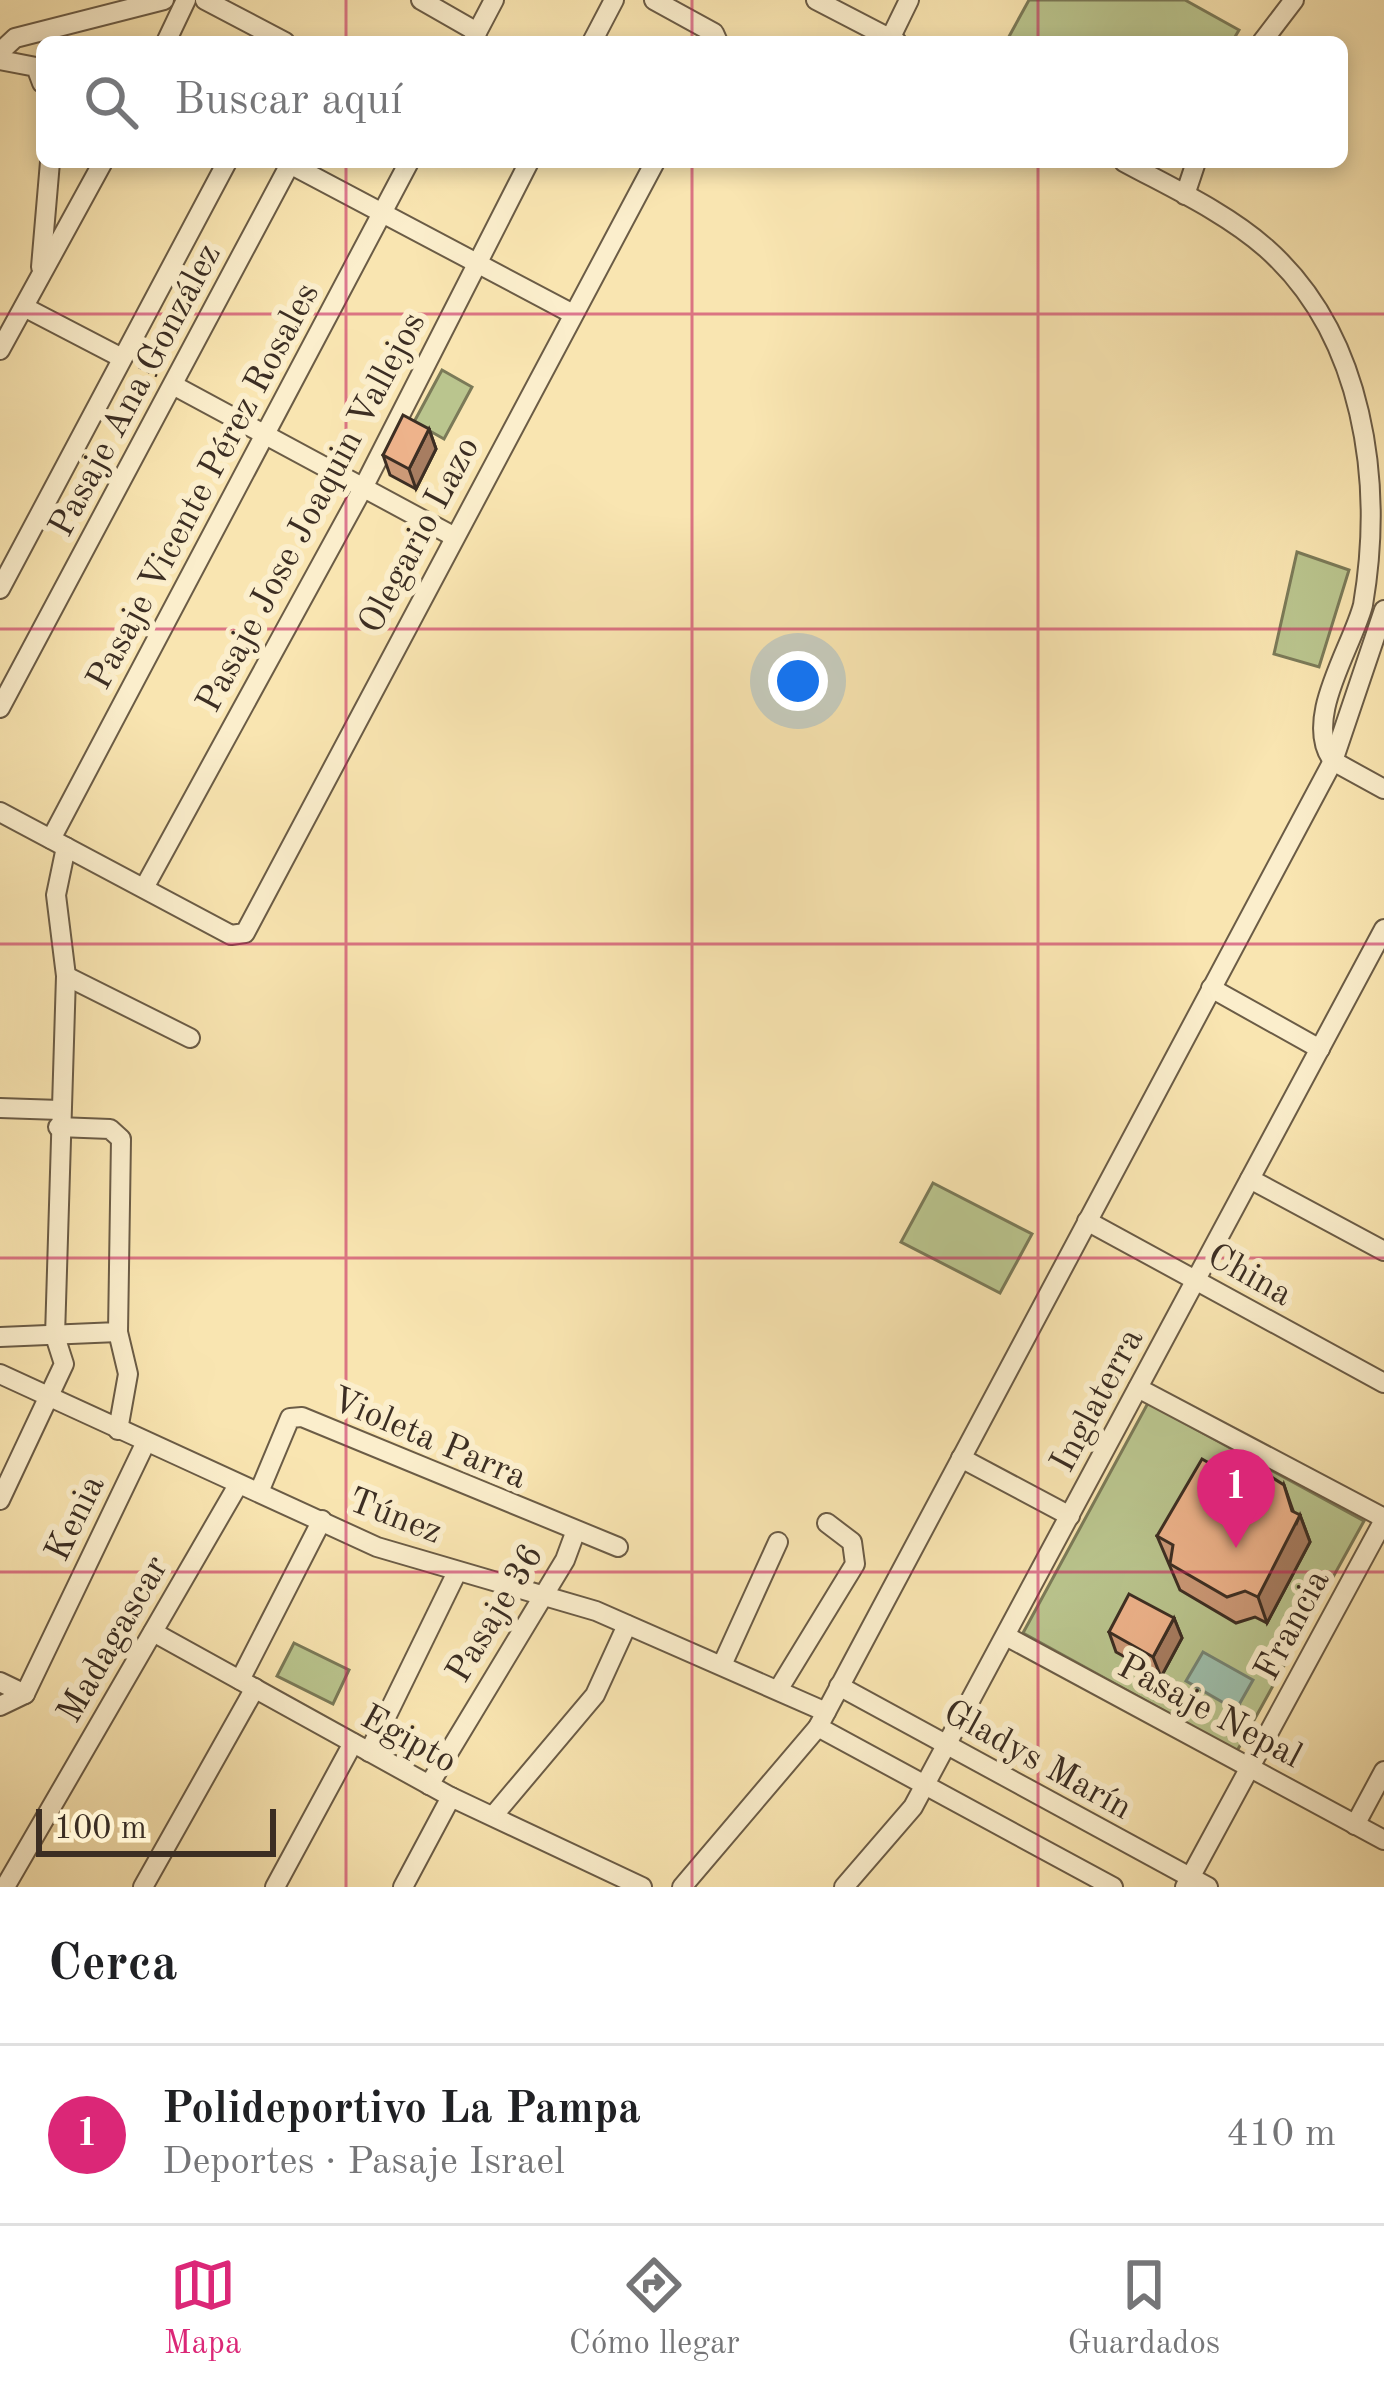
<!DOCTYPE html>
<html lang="es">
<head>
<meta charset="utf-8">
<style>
  body { margin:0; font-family:"Old Standard TT",serif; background:#f2f2f2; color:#202124 }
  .scale { position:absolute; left:36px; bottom:30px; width:240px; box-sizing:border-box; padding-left:12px; border:6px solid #3c2e23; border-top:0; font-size:33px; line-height:42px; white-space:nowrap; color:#3c2e23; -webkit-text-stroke:9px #fbeecc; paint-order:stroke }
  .you { position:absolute; left:798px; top:681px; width:42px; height:42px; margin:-30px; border:9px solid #fff; border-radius:50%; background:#1a73e8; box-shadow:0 0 0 18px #1a73e833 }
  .badge { display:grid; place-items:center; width:78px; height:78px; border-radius:50%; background:#db2777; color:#fff; font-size:39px; font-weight:700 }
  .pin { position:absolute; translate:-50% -99px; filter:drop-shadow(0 3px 6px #0008) }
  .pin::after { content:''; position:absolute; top:63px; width:42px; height:36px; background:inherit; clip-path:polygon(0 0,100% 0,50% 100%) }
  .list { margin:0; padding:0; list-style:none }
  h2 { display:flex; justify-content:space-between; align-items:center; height:156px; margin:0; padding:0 48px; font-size:51px }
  h2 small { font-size:39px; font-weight:400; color:#757577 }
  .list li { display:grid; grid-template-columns:78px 1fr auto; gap:36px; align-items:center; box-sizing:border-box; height:180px; padding:0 48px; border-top:3px solid #e0e0e0 }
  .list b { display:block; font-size:45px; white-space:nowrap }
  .list p { margin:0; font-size:39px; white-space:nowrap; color:#757577 }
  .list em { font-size:39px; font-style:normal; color:#757577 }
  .icon { flex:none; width:66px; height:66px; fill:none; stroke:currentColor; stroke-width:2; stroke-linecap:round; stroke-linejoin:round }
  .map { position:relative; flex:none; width:1384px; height:1887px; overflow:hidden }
  .search { position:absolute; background:#fff; box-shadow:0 6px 18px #0003; left:36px; right:36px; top:36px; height:132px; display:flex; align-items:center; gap:30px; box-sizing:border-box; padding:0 42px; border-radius:18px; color:#757577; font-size:45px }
  .sheet { height:336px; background:#fff }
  nav { display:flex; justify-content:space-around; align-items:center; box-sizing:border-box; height:168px; border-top:3px solid #e0e0e0; background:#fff; font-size:33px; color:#757577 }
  nav a { display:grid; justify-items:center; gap:6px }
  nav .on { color:#db2777 }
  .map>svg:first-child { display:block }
</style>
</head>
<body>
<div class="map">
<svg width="1384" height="1887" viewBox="0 0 1384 1887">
  <rect width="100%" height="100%" fill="#f9e5b1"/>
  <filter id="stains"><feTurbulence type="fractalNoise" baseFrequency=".00167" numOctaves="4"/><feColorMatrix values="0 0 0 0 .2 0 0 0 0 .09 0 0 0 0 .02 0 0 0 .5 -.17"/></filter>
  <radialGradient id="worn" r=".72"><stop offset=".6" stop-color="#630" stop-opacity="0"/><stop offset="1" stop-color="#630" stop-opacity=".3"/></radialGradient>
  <!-- green -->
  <g fill="#bac58e" stroke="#7b7a58" stroke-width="3">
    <path d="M1029 0H1185L1239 30 1232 42H1006Z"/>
    <path d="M442 370 472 387 444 439 414 422Z"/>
    <path d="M1297 552 1349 570 1319 667 1274 654Z"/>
    <path d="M933 1183 1032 1234 1000 1293 901 1242Z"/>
    <path d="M1148 1403 1364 1521 1237 1751 1023 1633Z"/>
    <path d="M294 1643 349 1670 333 1704 277 1676Z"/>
  </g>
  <!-- water -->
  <path fill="#9ebfac" stroke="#778575" stroke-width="3" d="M1203 1652 1253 1680 1236 1710 1186 1681Z"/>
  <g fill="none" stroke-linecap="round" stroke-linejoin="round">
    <!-- minor casing -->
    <g stroke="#6b5c46" stroke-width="22">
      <g id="minor">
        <path d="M205 0 285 42"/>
        <path d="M421 0 477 32"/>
        <path d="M654 0 714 33 718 42"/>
        <path d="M816 0 897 42"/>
        <path d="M474 38 494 0"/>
        <path d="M890 39 909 0"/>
        <path d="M166 42 186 0"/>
        <path d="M592 42 614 0"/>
        <path d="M1262 42 1294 0"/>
        <path d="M0 52 15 38 164 0"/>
        <path d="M0 60 36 67 42 83"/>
        <path d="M286 162 573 314"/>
        <path d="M1124 162C1172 188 1225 212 1266 248 1364 335 1384 481 1363 605 1352 648 1302 720 1333 761"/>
        <path d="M1185 195 1196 162"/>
        <path d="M41 267 50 162"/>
        <path d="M24 307 122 358"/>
        <path d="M0 350 103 162"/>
        <path d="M173 385 453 536"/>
        <path d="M0 589 227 162"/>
        <path d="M0 708 290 164"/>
        <path d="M1333 761 1384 789"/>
        <path d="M0 812 231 935 245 933 655 162"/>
        <path d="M51 839 409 162"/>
        <path d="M144 888 363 488 529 162"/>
        <path d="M66 976 190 1038"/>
        <path d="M1211 988 1320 1049"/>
        <path d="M0 1108 60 1110"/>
        <path d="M1250 1179 1384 1251"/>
        <path d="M1087 1221 1384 1383"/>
        <path d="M0 1337 118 1332 121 1139 110 1129 58 1127"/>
        <path d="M0 1374 377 1547 596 1611 826 1712"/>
        <path d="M1138 1388 1384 1518"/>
        <path d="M118 1430 128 1374 118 1332"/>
        <path d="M961 1458 1070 1516"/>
        <path d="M259 1492 290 1418 302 1417 618 1547"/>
        <path d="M0 1500 64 1364 55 1336 66 976 56 895 66 847"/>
        <path d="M153 1632 451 1797 642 1887"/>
        <path d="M1006 1636 1384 1840"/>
        <path d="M722 1665 778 1542"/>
        <path d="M240 1680 322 1520"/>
        <path d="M0 1682 25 1694 0 1706"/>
        <path d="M839 1686 1208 1887"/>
        <path d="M778 1690 855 1564 852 1542 827 1523"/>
        <path d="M25 1694 145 1444"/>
        <path d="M818 1727 1113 1887"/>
        <path d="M369 1752 457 1572"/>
        <path d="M429 1785 565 1560 575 1533"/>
        <path d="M493 1816 595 1695 627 1625"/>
        <path d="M1355 1825 1384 1771"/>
        <path d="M5 1887 238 1485"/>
        <path d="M143 1887 255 1688"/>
        <path d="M275 1887 353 1743"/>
        <path d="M403 1887 451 1797"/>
        <path d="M682 1887 818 1727 1333 761 1384 610"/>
        <path d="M844 1887 913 1807 1384 929"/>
        <path d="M1185 1887 1384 1520"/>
      </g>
    </g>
    <!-- path -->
    <path stroke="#3c2e23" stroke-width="3" stroke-dasharray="3 6" stroke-linecap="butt" d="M139 367 157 376"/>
    <!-- minor -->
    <use href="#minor" stroke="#fbeecc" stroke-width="18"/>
  </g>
  <!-- wall -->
  <g fill="#cd9a78" stroke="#3c2e23" stroke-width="3">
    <path d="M429 429 436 449 416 489 390 475 383 455Z"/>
    <path d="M1300 1515 1310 1542 1267 1623 1255 1617 1236 1623 1180 1590 1157 1536Z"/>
    <path d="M1174 1618 1182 1638 1161 1677 1116 1652 1109 1632Z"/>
  </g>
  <!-- shaded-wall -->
  <g fill="#a77d61" stroke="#3c2e23" stroke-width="3">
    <path d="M429 429 436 449 416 489 409 469Z"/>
    <path d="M1284 1485 1297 1522 1300 1515 1310 1542 1267 1623 1258 1597Z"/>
    <path d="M1174 1618 1182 1638 1161 1677 1153 1657Z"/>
  </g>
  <!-- building -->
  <g fill="#eeb38b" stroke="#3c2e23" stroke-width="3">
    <path d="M403 415 429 429 409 469 383 455Z"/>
    <path d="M1232 1452 1284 1485 1292 1511 1300 1515 1258 1597 1245 1591 1227 1597 1170 1564 1173 1545 1157 1536 1202 1459 1216 1467Z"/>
    <path d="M1129 1594 1174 1618 1153 1657 1109 1632Z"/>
  </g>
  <!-- grid -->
  <path fill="none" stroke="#c2185b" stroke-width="3" stroke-opacity="0.55" d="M346 0V42M692 0V42M1038 0V42M346 162V1887M692 162V1887M1038 162V1887M0 314H1384M0 629H1384M0 944H1384M0 1258H1384M0 1572H1384"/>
  <g text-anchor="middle" stroke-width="12" stroke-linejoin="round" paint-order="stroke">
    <!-- street labels -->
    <g font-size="36" fill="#3c2e23" stroke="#fbeecc">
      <text transform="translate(133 389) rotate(-62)" y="13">Pasaje Ana González</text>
      <text transform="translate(201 485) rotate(-62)" y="13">Pasaje Vicente Pérez Rosales</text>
      <text transform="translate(309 511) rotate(-62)" y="13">Pasaje Jose Joaquin Vallejos</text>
      <text transform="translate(417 534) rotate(-62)" y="13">Olegario Lazo</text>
      <text transform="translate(1251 1273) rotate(29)" y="13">China</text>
      <text transform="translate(1095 1399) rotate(-62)" y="13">Inglaterra</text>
      <text transform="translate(430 1436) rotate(23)" y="13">Violeta Parra</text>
      <text transform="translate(396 1514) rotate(21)" y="13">Túnez</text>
      <text transform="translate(73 1517) rotate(-64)" y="13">Kenia</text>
      <text transform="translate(493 1612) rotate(-59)" y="13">Pasaje 36</text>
      <text transform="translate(1290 1624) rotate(-62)" y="13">Francia</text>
      <text transform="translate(111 1638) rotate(-60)" y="13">Madagascar</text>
      <text transform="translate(1211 1709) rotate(28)" y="13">Pasaje Nepal</text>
      <text transform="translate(410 1737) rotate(29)" y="13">Egipto</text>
      <text transform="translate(1039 1758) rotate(29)" y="13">Gladys Marín</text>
    </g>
  </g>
  <rect width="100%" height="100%" filter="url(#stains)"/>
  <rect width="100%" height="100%" fill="url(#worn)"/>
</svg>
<div class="scale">100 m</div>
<div class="you"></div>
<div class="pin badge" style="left:1236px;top:1548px">1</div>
<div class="search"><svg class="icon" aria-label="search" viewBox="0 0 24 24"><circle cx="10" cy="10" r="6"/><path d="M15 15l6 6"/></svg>Buscar aquí</div>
</div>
<section class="sheet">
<h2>Cerca<small></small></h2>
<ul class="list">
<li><span class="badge">1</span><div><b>Polideportivo La Pampa</b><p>Deportes · Pasaje Israel</p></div><em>410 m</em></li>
</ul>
</section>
<nav>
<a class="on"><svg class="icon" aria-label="map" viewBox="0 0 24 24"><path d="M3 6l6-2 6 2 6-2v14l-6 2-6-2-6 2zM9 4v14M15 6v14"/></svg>Mapa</a>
<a><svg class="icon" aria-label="directions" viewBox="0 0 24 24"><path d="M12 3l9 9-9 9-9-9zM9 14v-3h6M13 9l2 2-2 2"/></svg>Cómo llegar</a>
<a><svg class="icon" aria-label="saved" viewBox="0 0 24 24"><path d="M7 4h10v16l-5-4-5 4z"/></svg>Guardados</a>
</nav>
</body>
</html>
